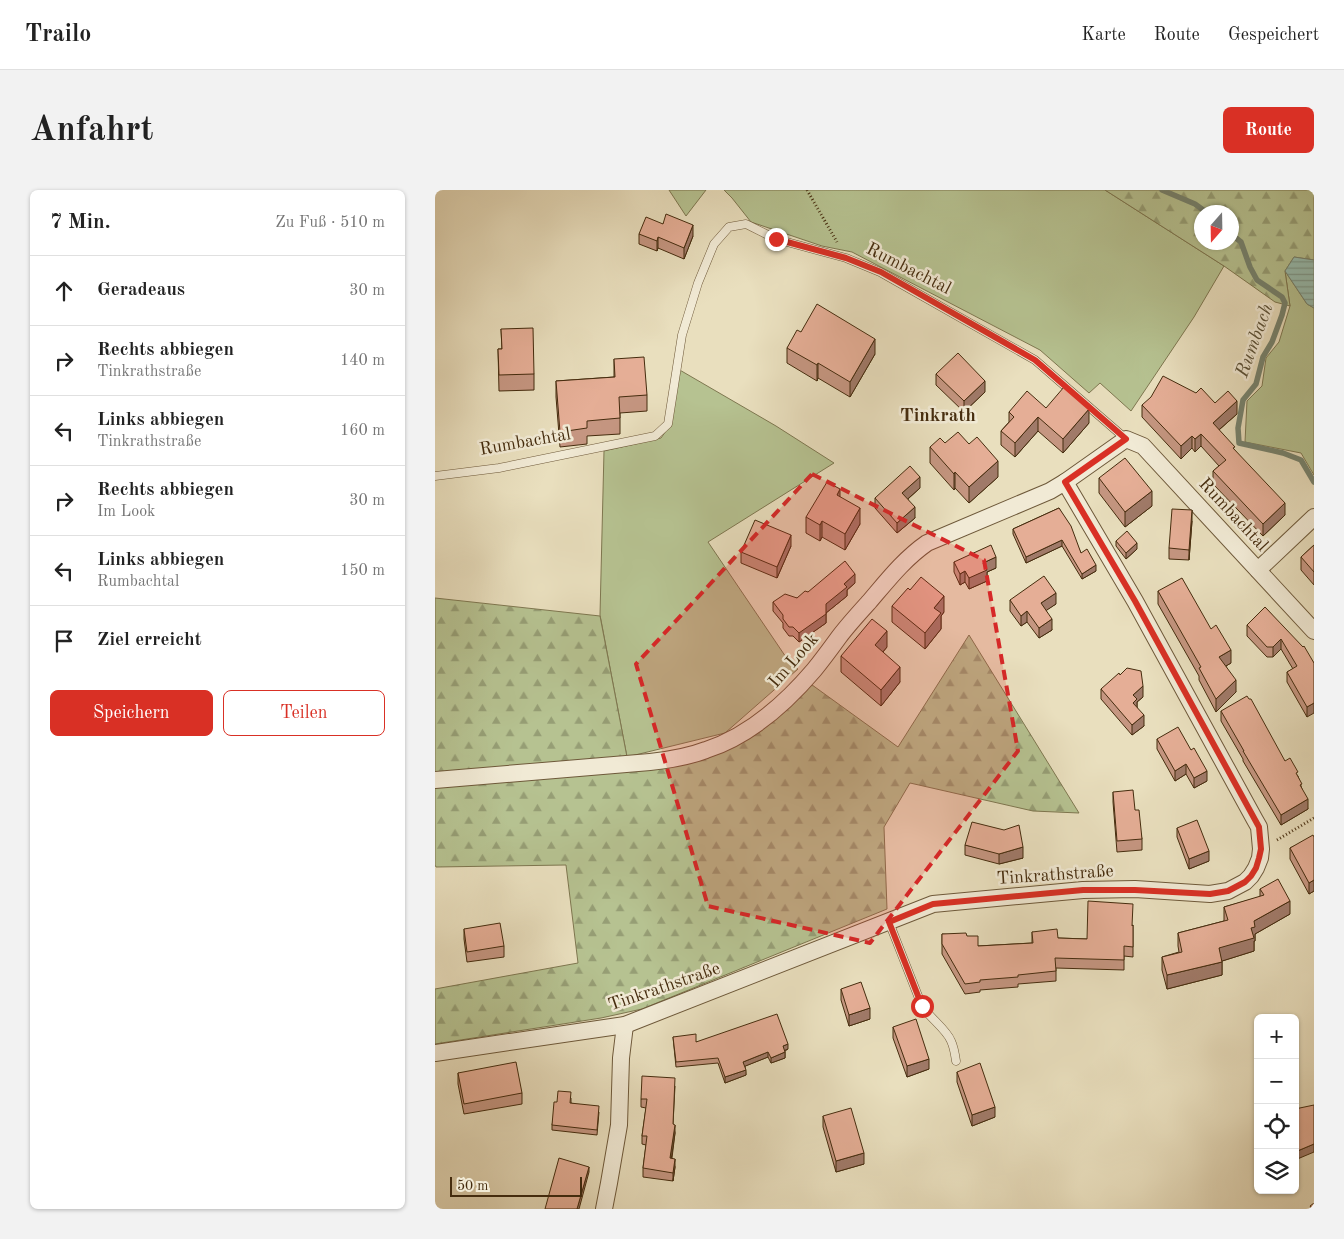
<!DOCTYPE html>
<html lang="de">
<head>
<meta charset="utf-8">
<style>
  body { margin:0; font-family:"Old Standard TT",serif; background:#f2f2f2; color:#222 }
  .controls { position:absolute; right:15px; bottom:15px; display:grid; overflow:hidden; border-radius:8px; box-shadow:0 1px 4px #0004 }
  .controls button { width:45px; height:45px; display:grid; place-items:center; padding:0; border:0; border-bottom:1px solid #e0e0e0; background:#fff; color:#222; font:25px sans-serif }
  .compass { position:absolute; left:759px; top:15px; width:45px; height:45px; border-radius:50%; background:#fff; box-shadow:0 1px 4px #0004; rotate:200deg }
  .scale { position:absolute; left:15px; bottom:12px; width:132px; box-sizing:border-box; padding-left:5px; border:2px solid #452c0e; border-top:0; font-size:14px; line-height:18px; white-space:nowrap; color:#452c0e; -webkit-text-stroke:4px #f1ead5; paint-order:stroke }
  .stop { position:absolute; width:15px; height:15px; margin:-11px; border:4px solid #d93025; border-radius:50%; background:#fff }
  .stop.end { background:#d93025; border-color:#fff; box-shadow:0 1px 5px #0008 }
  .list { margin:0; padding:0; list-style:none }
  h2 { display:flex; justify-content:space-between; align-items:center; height:65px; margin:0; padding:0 20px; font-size:21px }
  h2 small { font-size:16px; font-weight:400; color:#767676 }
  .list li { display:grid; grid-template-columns:32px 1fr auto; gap:15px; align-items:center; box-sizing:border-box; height:70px; padding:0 20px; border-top:1px solid #e0e0e0 }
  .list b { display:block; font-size:19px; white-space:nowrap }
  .list p { margin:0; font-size:16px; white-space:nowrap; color:#767676 }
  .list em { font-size:16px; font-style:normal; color:#767676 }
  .actions { display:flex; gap:10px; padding:15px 20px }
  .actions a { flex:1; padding:11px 0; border:1px solid #d93025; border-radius:8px; text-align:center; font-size:18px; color:#d93025 }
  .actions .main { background:#d93025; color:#fff }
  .icon { flex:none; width:28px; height:28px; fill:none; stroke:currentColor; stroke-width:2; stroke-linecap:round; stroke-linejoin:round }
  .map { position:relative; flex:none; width:879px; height:1019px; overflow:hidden; border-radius:8px }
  header { display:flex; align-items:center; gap:30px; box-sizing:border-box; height:70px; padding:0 25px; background:#fff; border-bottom:1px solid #e0e0e0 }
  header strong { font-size:24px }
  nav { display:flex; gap:28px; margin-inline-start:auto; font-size:18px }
  .intro { display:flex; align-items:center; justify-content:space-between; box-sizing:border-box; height:120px; padding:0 30px }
  h1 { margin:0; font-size:35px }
  .button { padding:12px 22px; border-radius:8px; background:#d93025; color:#fff; font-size:18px; font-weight:700 }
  main { display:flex; gap:30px; padding:0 30px }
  aside { flex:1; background:#fff; border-radius:8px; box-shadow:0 1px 4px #0004 }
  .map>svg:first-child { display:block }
</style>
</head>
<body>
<header>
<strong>Trailo</strong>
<nav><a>Karte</a><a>Route</a><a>Gespeichert</a></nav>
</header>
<div class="intro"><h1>Anfahrt</h1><a class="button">Route</a></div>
<main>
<aside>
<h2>7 Min.<small>Zu Fuß · 510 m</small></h2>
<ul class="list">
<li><svg class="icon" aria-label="ahead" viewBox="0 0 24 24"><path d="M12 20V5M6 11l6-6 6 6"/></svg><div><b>Geradeaus</b></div><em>30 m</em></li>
<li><svg class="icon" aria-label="right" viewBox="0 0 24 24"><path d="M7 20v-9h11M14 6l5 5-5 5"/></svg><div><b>Rechts abbiegen</b><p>Tinkrathstraße</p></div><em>140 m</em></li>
<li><svg class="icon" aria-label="left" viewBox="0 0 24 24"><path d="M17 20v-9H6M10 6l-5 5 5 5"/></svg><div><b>Links abbiegen</b><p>Tinkrathstraße</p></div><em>160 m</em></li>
<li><svg class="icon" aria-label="right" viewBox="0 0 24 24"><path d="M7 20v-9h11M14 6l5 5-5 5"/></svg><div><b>Rechts abbiegen</b><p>Im Look</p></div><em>30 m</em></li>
<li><svg class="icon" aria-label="left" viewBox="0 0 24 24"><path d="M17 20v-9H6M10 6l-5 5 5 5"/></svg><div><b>Links abbiegen</b><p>Rumbachtal</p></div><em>150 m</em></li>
<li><svg class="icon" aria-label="arrive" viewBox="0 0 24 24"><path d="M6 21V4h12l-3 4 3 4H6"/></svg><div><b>Ziel erreicht</b></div></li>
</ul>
<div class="actions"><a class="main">Speichern</a><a>Teilen</a></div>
</aside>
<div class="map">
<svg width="879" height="1019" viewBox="0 0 879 1019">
  <defs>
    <pattern id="forest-firs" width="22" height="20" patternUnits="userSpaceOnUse" patternTransform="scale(1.25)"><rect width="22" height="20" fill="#b6c291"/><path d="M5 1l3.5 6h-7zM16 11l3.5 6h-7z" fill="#969e75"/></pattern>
    <pattern id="water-rules" width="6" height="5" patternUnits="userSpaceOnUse" patternTransform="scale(1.25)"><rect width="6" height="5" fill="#97bdb0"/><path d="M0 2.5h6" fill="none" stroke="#7d9a8e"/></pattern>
  </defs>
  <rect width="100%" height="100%" fill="#e9dfbe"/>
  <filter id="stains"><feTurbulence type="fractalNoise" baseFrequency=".004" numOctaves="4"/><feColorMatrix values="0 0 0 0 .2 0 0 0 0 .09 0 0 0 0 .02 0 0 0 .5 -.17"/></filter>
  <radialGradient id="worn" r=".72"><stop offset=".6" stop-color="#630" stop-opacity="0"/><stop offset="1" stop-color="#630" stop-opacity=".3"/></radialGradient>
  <!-- green -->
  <g fill="#b6c291" stroke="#7e7750">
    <path d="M234 0H271L251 26Z"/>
    <path d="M289 0H670L789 76 759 127 696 221 665 193 654 203 605 160 417 62 387 56 316 32 297 8Z"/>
    <path d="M850 81 872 114 879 118V285L866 263 810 252 812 211 827 196 831 168 844 152 855 116Z"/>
    <path d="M243 179 341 236 399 273 273 352 357 476 363 479 290 543 192 567 165 425 169 261 226 248 235 235Z"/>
  </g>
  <!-- forest -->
  <g fill="url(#forest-firs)" stroke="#7e7750" fill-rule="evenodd">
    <path d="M670 0H879V70L859 67 850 81 855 116 840 112 789 76ZM766 22H796V52H766Z"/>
    <path d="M0 408 165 426 192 567 0 587Z"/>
    <path d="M534 445 644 623 598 621 475 593 449 637 452 719 207 819 166 828 0 854V799L143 773 131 675 1 677 0 675V597L276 564 373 492 463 557Z"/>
  </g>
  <!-- water -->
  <path fill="url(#water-rules)" stroke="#76836f" d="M859 67 879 70V118L872 114 850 81Z"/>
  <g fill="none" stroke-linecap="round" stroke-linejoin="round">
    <!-- stream -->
    <g stroke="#76836f" stroke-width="5.5">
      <path d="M727 0 760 14 771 22"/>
      <path d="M796 44 806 52 815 77 822 90 847 107 850 113 847 125 837 152 828 167 821 194 808 210 803 238 804 253 848 263 866 270 879 292"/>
    </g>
    <!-- lane casing -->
    <g stroke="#6e593a" stroke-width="9">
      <g id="lane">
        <path d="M0 286 64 278 220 246 233 234 247 145 263 93 279 54 294 37 311 34 341 49 411 68 445 82 600 170 691 249"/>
        <path d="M454 732 487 816C494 827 512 840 516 851 519 857 520 864 521 871"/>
      </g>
    </g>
    <!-- street casing -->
    <g stroke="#6e593a" stroke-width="18">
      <g id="street">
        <path d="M823 380 879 327"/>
        <path d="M0 590 215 572C234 570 253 567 271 560 314 546 350 514 379 480 388 469 396 458 404 447 413 435 424 423 434 412 452 391 469 369 492 353L615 301 630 292 691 249 708 256 879 441"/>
        <path d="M0 863 190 835 498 714 648 700 700 699 775 704 793 701 810 692 816 686 821 678 825 668 826 659 824 637 820 630 700 411 630 292"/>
        <path d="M169 1019 174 993 184 935 186 868 190 835"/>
      </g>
    </g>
    <!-- path -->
    <g stroke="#452c0e" stroke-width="3" stroke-dasharray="1 2.5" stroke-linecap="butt">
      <path d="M372 0 402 52"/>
      <path d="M842 650 879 628"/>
    </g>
    <!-- lane -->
    <use href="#lane" stroke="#f1ead5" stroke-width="8"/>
    <!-- street -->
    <use href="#street" stroke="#f1ead5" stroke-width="16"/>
  </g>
  <!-- wall -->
  <g fill="#c59681" stroke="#452c0e">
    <path d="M228 34 258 46 249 69 223 58 222 61 204 54V44Z"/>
    <path d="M66 139 99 184V200L64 201 63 159H67Z"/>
    <path d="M366 142 440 164 415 207 383 188 382 191 352 173V158Z"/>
    <path d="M179 169 212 205V221L185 223V244L152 246V254L125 257 121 207V191L179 187Z"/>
    <path d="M501 184 550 202 529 222 501 195Z"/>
    <path d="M780 213 802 224 784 240 850 325 828 346 778 294V281L784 276 766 256 760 262 757 258 746 269 707 227V215Z"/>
    <path d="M611 218 654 233 628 263 603 241 580 267 566 255V241L574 232V222Z"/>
    <path d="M510 253 563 287 534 313 520 298 519 300 495 273V257Z"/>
    <path d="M664 288 717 316 690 337 664 303Z"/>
    <path d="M485 298 473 309 480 328 462 343 440 318V308Z"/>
    <path d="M405 307 425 334 410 360 387 347 385 351 371 343V327Z"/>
    <path d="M624 318 646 363 661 381 647 389 627 356 591 373 578 344V339Z"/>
    <path d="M757 331 754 370 734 369V358Z"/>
    <path d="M681 351 702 359 691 369 681 356Z"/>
    <path d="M879 355V395L866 380V367Z"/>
    <path d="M356 356 342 388 306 373V362Z"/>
    <path d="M519 372 561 378 552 382V391L534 399 530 392 525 395 519 382Z"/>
    <path d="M420 393 412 400V406L391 423V433L364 452 358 446H354L348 438V433L338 421V412L362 408 373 402Z"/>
    <path d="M475 400 509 422 506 426V439L490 459 457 432V416Z"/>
    <path d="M723 401 796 473 791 476 801 502 781 522 764 490V486L723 414Z"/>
    <path d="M575 410 621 414 611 420 617 440 604 448 592 432 586 436 575 421Z"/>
    <path d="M830 417 879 473 872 527 852 492V482L858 479 846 459 838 467H832L812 446V435Z"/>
    <path d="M452 457 448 462 465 492 446 516 406 482V466Z"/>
    <path d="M666 499 708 507 702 512V517L709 536 697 545 666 509Z"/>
    <path d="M786 521 850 571 863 586 873 619 846 635 808 571V569L786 531Z"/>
    <path d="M722 549 772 591 759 598 751 584 740 591 722 559Z"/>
    <path d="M678 602 700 620 707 649V660L682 662 678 612Z"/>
    <path d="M742 638 774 671 754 679 742 647Z"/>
    <path d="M879 647V701L874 704 855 669V658Z"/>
    <path d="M530 655 588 668 564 674 530 665Z"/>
    <path d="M825 699 855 724 820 744V751H819V761L787 771V785L732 799 727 780V767L744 762 743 756V743L789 731V717L825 707Z"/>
    <path d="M698 735V767L689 766V780L621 778V791L583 794V797L545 800V802L530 804 507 764V744L532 746 543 756 597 753V742L623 748 652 749Z"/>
    <path d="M29 739 69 756V767L32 772 29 749Z"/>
    <path d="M406 799 435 829 414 836 406 810Z"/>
    <path d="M458 837 494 879 472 887 458 848Z"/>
    <path d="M238 847 261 852 353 859 350 861V868L336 873 333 867 310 876 311 885 290 893 283 873 241 877Z"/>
    <path d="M522 882 560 927 537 936 522 892Z"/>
    <path d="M23 883 87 903V914L29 924 23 894Z"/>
    <path d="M240 896 238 934 240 943 237 968 240 977 238 991 208 987V978L211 955 207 954V946L211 918 206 917V909Z"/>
    <path d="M136 908V913L164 922 162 945 117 940V935L122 912Z"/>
    <path d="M388 926 429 974 401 982 388 937Z"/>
  </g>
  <!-- shaded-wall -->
  <g fill="#a07a69" stroke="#452c0e">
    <path d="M258 35V46L249 69V58Z"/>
    <path d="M223 47V58L222 61V51Z"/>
    <path d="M440 149V164L415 207V192Z"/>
    <path d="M383 173V188L382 191V175Z"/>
    <path d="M550 191V202L529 222V211Z"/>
    <path d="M802 211V224L778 245V233Z"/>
    <path d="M654 219V233L628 263V249Z"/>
    <path d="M603 227V241L580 267V253Z"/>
    <path d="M766 244V256L760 262V249Z"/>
    <path d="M757 246V258L746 269V256Z"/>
    <path d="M563 271V287L534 313V297Z"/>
    <path d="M520 282V298L519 300V284Z"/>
    <path d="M485 287V298L467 314V303Z"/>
    <path d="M405 299V315L402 305Z"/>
    <path d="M717 301V316L690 337V322Z"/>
    <path d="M850 313V325L828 346V334Z"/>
    <path d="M480 317V328L462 343V333Z"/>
    <path d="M425 318V334L410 360V344Z"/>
    <path d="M757 320V331L754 370V360Z"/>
    <path d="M387 331V347L385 351V335Z"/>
    <path d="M356 345V356L342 388V377Z"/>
    <path d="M627 350V356L591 373V367Z"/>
    <path d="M702 353V359L691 369V363Z"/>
    <path d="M561 367V378L552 382V391L534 399V388L548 373Z"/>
    <path d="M661 375V381L647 389V384Z"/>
    <path d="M530 381V392L525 395V384Z"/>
    <path d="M420 384V393L412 400V406L391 423V433L364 452V443L409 394Z"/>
    <path d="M621 403V414L606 424V413Z"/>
    <path d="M509 406V422L506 426V439L490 459V443L499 418Z"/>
    <path d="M592 421V432L586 436V426Z"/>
    <path d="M617 429V440L604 448V438Z"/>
    <path d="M452 441V457L440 471V455Z"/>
    <path d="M846 449V459L838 467V457Z"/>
    <path d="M796 460V473L784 480V467Z"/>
    <path d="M465 477V492L446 516V500Z"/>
    <path d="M801 490V502L781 522V509Z"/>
    <path d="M708 496V507L702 512V520L698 523V505Z"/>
    <path d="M879 513V523L872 527V517Z"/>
    <path d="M709 525V536L697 545V535Z"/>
    <path d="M751 574V584L740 591V581Z"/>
    <path d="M772 581V591L759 598V588Z"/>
    <path d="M873 609V619L846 635V625Z"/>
    <path d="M588 657V668L564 674V664Z"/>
    <path d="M774 661V671L754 679V669Z"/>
    <path d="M879 690V701L874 704V693Z"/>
    <path d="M855 711V724L820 744V751H819V761L784 772V758L819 731Z"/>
    <path d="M787 772V785L732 799V785Z"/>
    <path d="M435 818V829L414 836V825Z"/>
    <path d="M353 854V859L348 861V856Z"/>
    <path d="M333 862V867L308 877V872Z"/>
    <path d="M350 862V868L336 873V868Z"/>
    <path d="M494 869V879L472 887V876Z"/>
    <path d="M311 880V885L290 893V887Z"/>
    <path d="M560 917V927L537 936V925Z"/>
    <path d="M240 935V943L235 977V968Z"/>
    <path d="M879 954V962L860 970V962Z"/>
    <path d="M429 963V974L401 982V971Z"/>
    <path d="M240 969V977L238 991V983Z"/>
    <path d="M154 977V982L144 1019H142Z"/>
  </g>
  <!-- building -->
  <g fill="#e5ae96" stroke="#452c0e">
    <path d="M231 24 258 35 249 58 223 47 222 51 204 44 211 27 228 34Z"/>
    <path d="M382 114 440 149 415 192 383 173 382 175 352 158 362 140 366 142Z"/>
    <path d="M98 138 99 184 64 185 63 159H67L66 139Z"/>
    <path d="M523 163 550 191 529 211 501 184Z"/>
    <path d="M209 167 212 205 184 207 185 228 152 231V238L125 242 121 191 180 187 179 169Z"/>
    <path d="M728 186 761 203 766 198 780 213 793 201 802 211 778 233 800 257 798 258 850 313 828 334 778 281 791 270 766 244 760 249 757 246 746 256 707 215 716 207Z"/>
    <path d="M629 197 654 219 628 249 603 227 580 253 566 241 579 227 574 222 592 201 611 218Z"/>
    <path d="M523 242 534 254 542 247 563 271 534 297 520 282 519 284 495 257 505 248 510 253Z"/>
    <path d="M690 268 717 301 690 322 664 288Z"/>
    <path d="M475 276 485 287 467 303 480 317 462 333 440 308Z"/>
    <path d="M392 292 405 299 402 305 425 318 410 344 387 331 385 335 371 327Z"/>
    <path d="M624 318 636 336 646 363 652 359 661 375 647 384 627 350 591 367 578 339Z"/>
    <path d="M737 319 757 320 754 360 734 358Z"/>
    <path d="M320 330 356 345 342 377 306 362Z"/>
    <path d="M692 341 702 353 691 363 681 351Z"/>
    <path d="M556 355 561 367 548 373 552 380 534 388 530 381 525 384 519 372Z"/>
    <path d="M879 355V382L866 367Z"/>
    <path d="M410 371 420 384 409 394 412 397 391 414V424L364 443 358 437H354L348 429V425L338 412 350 404 362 408 370 401 373 402Z"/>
    <path d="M609 386 621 403 606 413 617 429 604 438 592 421 586 426 575 410Z"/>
    <path d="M486 387 509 406 499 418 506 423 490 443 457 416 473 398 475 400Z"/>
    <path d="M747 388 776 439 781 435 796 460 784 467 801 490 781 509 764 478 766 477 723 401Z"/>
    <path d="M830 417 868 457 869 456 879 473V513L872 517 852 482 862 476 846 449 838 457H832L812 435Z"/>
    <path d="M437 429 452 441 440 455 465 477 446 500 406 466Z"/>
    <path d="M692 478 706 481 708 496 698 505 702 509 698 513 709 525 697 535 666 499 684 483 685 485Z"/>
    <path d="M812 506 814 509H816L850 571 855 568 863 582 861 583 867 594 865 595 873 609 846 625 808 561H809L786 521Z"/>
    <path d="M743 537 756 560 759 558 772 581 759 588 751 574 740 581 722 549Z"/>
    <path d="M698 600 700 620H704L707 649 682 651 678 602Z"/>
    <path d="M762 630 774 661 754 669 742 638Z"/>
    <path d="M537 632 569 640 584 635 588 657 564 664 530 655Z"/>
    <path d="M878 645 879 647V690L874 693 855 658Z"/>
    <path d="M843 689 855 711 819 731 820 737 816 738 819 748 784 758 787 772 732 785 727 767 747 762 743 743 793 730 789 717 829 705 825 699Z"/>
    <path d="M653 711 698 714 697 736 698 735V757L689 756V770L620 768 621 781 583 785V787L545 790V792L530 794 507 754V744L531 743 532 746H543V756L598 753 597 742 622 739 623 748 652 749Z"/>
    <path d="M65 733 69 756 32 762 29 739Z"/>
    <path d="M426 792 435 818 414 825 406 799Z"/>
    <path d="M342 824 353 854 348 856 350 862 336 868 333 862 308 872 311 880 290 887 283 868 241 872 238 847 261 844V852Z"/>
    <path d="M481 829 494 869 472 876 458 837Z"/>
    <path d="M81 872 87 903 29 914 23 883Z"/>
    <path d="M545 873 560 917 537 925 522 882Z"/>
    <path d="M207 886 240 888 238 934 240 935 235 968 240 969 238 983 208 978 212 946H207L212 909H206Z"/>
    <path d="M123 901 136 902 135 913 164 916 162 940 117 935 119 912H122Z"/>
    <path d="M879 915V954L860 962V919Z"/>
    <path d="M416 918 429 963 401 971 388 926Z"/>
    <path d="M124 968 154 977 142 1019H110Z"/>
    <path d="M879 1013V1019H877L875 1016Z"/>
  </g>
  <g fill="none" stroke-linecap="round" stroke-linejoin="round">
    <!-- route -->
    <path stroke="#d93025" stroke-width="6" d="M341 49 411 68 446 82 600 170 691 249 630 292 700 411 824 637 826 659 824 668 821 678 816 686 810 692 793 701 775 704 700 700H648L498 714 454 732 487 816"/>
  </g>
  <!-- marked area -->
  <path fill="#d62828" fill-opacity="0.2" stroke="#d62828" stroke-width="4" stroke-dasharray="10 6" stroke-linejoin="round" d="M377 284 549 370 583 561 435 753 273 716 201 474Z"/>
  <g text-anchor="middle" stroke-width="5" stroke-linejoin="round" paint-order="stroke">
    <!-- street labels -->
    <g font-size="18" fill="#452c0e" stroke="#f1ead5">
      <text transform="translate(474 78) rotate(27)" y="6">Rumbachtal</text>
      <text transform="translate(90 251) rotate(-10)" y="6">Rumbachtal</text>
      <text transform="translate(799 324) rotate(47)" y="6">Rumbachtal</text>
      <text transform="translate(358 470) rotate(-49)" y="6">Im Look</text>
      <text transform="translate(620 684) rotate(-4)" y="6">Tinkrathstraße</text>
      <text transform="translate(229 796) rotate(-19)" y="6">Tinkrathstraße</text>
    </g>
    <!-- water labels -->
    <g font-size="19" font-style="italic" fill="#5a5036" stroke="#f1ead5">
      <text transform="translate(818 150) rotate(-70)" y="7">Rumbach</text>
    </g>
    <!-- neighbourhood labels -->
    <g font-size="19" font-weight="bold" fill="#452c0e" stroke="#f1ead5">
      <text x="503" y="231">Tinkrath</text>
    </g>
  </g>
  <rect width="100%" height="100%" filter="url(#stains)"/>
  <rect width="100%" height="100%" fill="url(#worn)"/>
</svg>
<div class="controls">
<button>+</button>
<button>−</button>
<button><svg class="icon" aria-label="locate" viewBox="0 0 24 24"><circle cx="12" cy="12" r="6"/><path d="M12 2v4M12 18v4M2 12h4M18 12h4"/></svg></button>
<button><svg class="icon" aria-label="layers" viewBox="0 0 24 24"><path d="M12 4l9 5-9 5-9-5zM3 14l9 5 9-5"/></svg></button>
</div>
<svg class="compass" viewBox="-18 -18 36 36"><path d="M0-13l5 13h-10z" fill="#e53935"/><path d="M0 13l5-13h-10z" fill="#767676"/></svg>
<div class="scale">50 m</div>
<div class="stop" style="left:487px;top:816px"></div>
<div class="stop end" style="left:341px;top:49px"></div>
</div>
</main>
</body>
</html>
